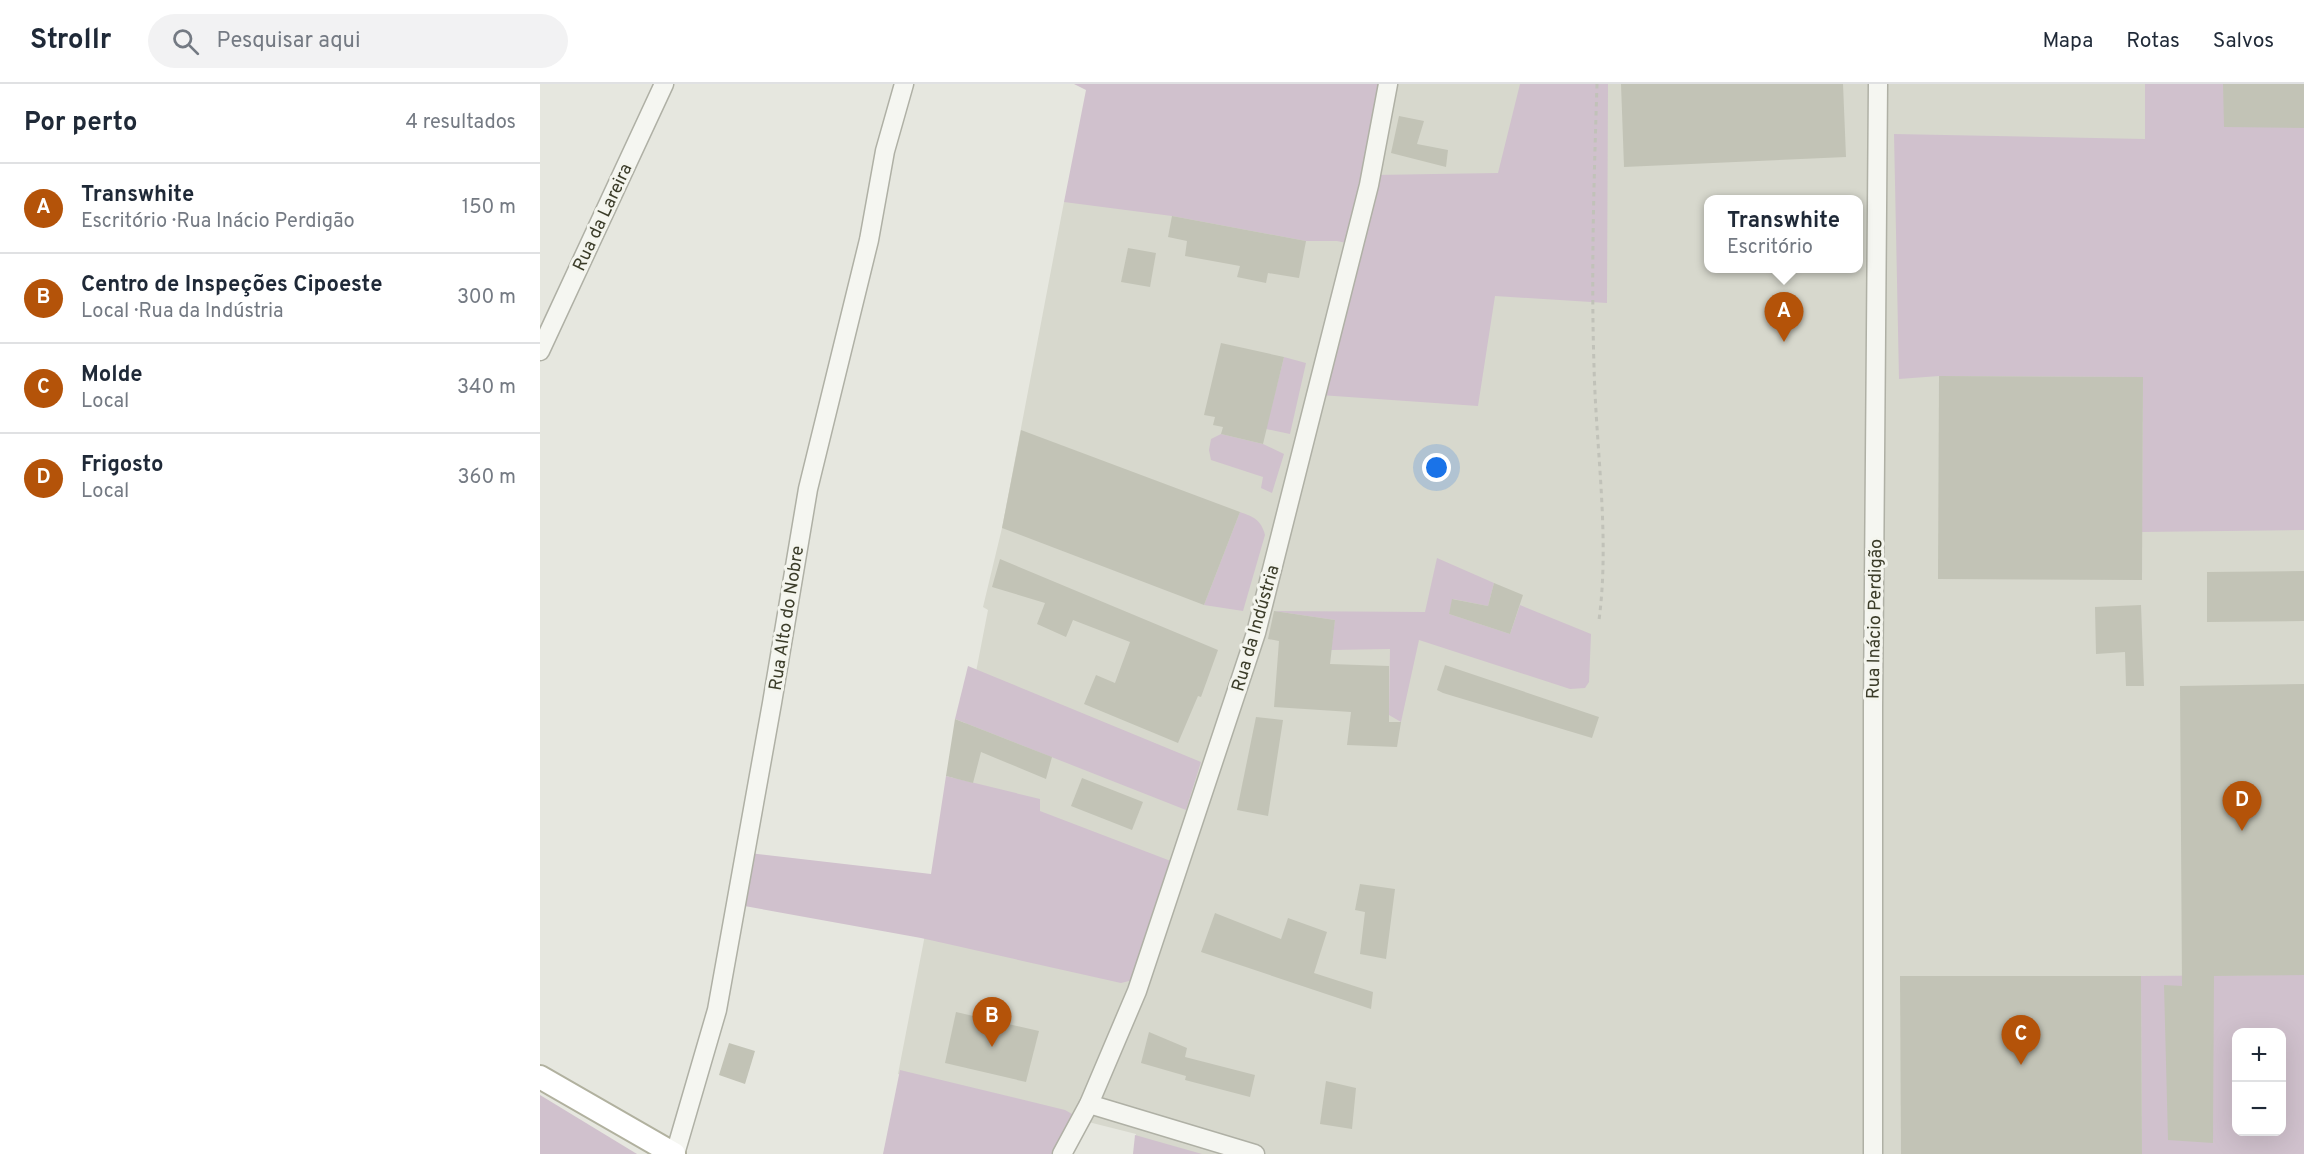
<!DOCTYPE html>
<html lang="pt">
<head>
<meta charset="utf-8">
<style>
  body { margin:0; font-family:Overpass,sans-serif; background:#f2f2f3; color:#1f2937 }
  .controls { position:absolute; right:18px; bottom:18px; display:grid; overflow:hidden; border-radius:12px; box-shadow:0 6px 24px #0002 }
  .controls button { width:54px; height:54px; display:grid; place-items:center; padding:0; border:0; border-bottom:2px solid #e0e1e3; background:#fff; color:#1f2937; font:30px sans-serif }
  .you { position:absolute; left:897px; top:384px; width:21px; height:21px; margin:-15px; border:4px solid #fff; border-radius:50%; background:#1a73e8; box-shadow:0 0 0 9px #1a73e833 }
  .badge { display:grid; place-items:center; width:39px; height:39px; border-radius:50%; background:#b45309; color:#fff; font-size:20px; font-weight:700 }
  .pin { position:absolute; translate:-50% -50px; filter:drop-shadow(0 2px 3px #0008) }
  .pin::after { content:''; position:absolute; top:32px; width:21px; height:18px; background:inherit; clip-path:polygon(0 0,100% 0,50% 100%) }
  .popup { position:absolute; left:1164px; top:111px; width:159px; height:78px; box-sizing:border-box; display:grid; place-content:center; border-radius:12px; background:#fff; filter:drop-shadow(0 2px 4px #0005); font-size:20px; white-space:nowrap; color:#747a83 }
  .popup b { font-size:22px; color:#1f2937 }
  .popup::after { content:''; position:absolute; left:50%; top:100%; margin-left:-12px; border:12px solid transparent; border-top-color:#fff }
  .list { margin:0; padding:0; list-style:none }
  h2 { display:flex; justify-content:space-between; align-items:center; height:78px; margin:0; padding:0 24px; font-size:26px }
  h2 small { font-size:20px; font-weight:400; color:#747a83 }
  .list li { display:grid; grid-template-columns:39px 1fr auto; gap:18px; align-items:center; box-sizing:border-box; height:90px; padding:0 24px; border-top:2px solid #e0e1e3 }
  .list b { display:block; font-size:22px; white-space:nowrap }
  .list p { margin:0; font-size:20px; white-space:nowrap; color:#747a83 }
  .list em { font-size:20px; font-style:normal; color:#747a83 }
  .icon { flex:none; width:33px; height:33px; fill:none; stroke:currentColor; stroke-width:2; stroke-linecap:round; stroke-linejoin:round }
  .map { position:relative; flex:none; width:1764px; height:1070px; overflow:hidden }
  header { display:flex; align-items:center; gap:36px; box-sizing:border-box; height:84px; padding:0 30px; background:#fff; border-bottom:2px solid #e0e1e3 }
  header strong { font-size:28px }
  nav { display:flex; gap:33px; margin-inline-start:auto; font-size:21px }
  .search { width:420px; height:54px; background:#f2f2f3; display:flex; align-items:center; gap:15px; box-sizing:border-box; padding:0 21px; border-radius:33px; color:#747a83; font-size:22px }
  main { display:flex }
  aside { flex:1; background:#fff }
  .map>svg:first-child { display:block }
</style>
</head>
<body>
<header>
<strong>Strollr</strong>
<div class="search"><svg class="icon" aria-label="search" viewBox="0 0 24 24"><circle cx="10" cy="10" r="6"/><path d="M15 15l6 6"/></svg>Pesquisar aqui</div>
<nav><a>Mapa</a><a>Rotas</a><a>Salvos</a></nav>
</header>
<main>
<aside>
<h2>Por perto<small>4 resultados</small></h2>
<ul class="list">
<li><span class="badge">A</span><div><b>Transwhite</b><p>Escritório · Rua Inácio Perdigão</p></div><em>150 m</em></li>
<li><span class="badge">B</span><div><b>Centro de Inspeções Cipoeste</b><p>Local · Rua da Indústria</p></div><em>300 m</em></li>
<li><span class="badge">C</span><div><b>Molde</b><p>Local</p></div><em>340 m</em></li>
<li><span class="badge">D</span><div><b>Frigosto</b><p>Local</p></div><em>360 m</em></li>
</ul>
</aside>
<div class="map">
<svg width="1764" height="1070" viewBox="0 0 1764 1070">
  <rect width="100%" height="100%" fill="#e6e7df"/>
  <!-- built -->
  <path fill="#d7d8cd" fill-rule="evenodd" d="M559 0H1764V1070H598L596 1050 358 990 448 526 443 523 462 444 524 118H528ZM1169 116H1319V184H1169ZM1696 948H1742V1048H1696Z"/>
  <!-- green -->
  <g fill="#d0c1cd" fill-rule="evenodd">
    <path d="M534 0H845L811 160 797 157H766L632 132 524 118 546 6Z"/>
    <path d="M980 0H1068L1067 219 955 212 938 322 780 311 833 91 958 89Z"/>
    <path d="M1605 0H1764V446L1602 448 1603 293 1399 292 1359 295 1354 50 1605 55Z"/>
    <path d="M744 273 766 279 750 350 726 345Z"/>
    <path d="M681 350 723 360 744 370 732 409 721 404 723 393 671 376 669 366 671 355Z"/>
    <path d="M700 428C714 433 721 436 725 451L703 527 664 521Z"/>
    <path d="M897 474 954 499 948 522 913 515 909 530 970 550 980 521 1051 550 1049 598 1045 604 1030 605 879 556 861 638 849 631 850 565 791 566 795 536 734 527 885 528Z"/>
    <path d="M428 582 661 678 646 726 415 635Z"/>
    <path d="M406 692 500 715V727L636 779 597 895 581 899 381 854 199 821 209 769 391 790Z"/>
    <path d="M1764 891V1070H1602L1601 892ZM1696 948H1742V1048H1696Z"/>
    <path d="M360 986 525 1026 539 1034 517 1070H343Z"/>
    <path d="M0 1011 97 1070H0Z"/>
    <path d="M595 1051 662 1070H593Z"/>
  </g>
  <!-- building -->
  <g fill="#c2c3b6">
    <path d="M1081 0H1303L1306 73 1084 83Z"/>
    <path d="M1683 0H1764V44L1684 43Z"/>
    <path d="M859 32 884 37 877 60 908 66 906 83 851 69Z"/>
    <path d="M632 132 766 157 759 194 728 189 726 199 697 193 700 182 645 172 647 157 628 153Z"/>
    <path d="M588 164 616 169 610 203 581 198Z"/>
    <path d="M681 259 744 273 723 360 681 350 683 343 673 341 675 333 664 331Z"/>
    <path d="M1399 292 1603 293 1602 496 1398 495Z"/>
    <path d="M481 346 700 428 664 521 462 444Z"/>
    <path d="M460 475 678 566 661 613 658 612 638 659 544 620 556 591 575 599 590 558 533 536 526 553 497 540 505 519 452 503Z"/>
    <path d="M1764 487V537L1667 538V488Z"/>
    <path d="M954 499 983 511 970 550 909 530 912 515 948 522Z"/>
    <path d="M1601 521 1604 602H1586L1585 568 1556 570 1555 523Z"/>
    <path d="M734 527 795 536 790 580 849 582V638H861L857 663 807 661 811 628 734 623 739 557 728 555Z"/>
    <path d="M905 581 1059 633 1052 654 903 609 897 606Z"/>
    <path d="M1764 600V891L1674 892 1673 1059 1628 1056 1624 901 1642 902 1640 602Z"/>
    <path d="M716 633 743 636 728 732 697 726Z"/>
    <path d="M415 635 512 673 506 695 441 668 433 699 406 692Z"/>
    <path d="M542 694 603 718 592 746 531 722Z"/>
    <path d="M820 800 855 805 846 875 820 870 825 828 815 826Z"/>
    <path d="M675 829 741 855 748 834 787 848 774 889 833 908 831 925 661 868Z"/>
    <path d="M1360 892H1601L1602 1070H1361Z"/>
    <path d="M416 928 499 947 486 998 405 979Z"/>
    <path d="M609 948 647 964 645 973 715 991 710 1013 645 996 646 992 601 979Z"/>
    <path d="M189 959 215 967 205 1000 179 991Z"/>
    <path d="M786 997 816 1004 812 1045 780 1040Z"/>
  </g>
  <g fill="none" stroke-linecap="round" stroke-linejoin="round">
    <!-- minor casing -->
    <g stroke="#afb0a5" stroke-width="21">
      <g id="minor">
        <path d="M0 267 124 0"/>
        <path d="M549 1020 715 1070"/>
        <path d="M135 1070 177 926 232 619 268 405 329 156 345 67 364 0"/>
        <path d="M522 1070 549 1020 597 907 716 549 829 101 848 0"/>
        <path d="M1333 1070V624L1338 0"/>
      </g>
    </g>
    <!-- major casing -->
    <g stroke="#b1b19f" stroke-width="26">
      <path id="major" d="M0 993 134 1070"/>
    </g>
    <!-- path -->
    <path stroke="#c1c2b9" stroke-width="3" stroke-dasharray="4.5 4.5" stroke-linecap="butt" d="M1057 0C1054 94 1051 188 1054 282 1056 366 1070 453 1059 536"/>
    <!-- minor -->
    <use href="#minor" stroke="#f5f6f1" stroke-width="18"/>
    <!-- major -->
    <use href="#major" stroke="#fff" stroke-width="22"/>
  </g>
  <g text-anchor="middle" stroke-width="6" stroke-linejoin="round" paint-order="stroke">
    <!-- street labels -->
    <g font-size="18" fill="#3b3c29" stroke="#f4f5ee">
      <text transform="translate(62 133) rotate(-65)" y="6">Rua da Lareira</text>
      <text transform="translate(246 534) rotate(-81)" y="6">Rua Alto do Nobre</text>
      <text transform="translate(1334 535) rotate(-89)" y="6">Rua Inácio Perdigão</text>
      <text transform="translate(715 544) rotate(-74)" y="6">Rua da Indústria</text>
    </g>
  </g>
</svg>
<div class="controls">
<button>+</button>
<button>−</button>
</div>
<div class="you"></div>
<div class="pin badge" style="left:1244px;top:258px">A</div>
<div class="popup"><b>Transwhite</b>Escritório</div>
<div class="pin badge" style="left:452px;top:963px">B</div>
<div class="pin badge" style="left:1481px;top:981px">C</div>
<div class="pin badge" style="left:1702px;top:747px">D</div>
</div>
</main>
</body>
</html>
